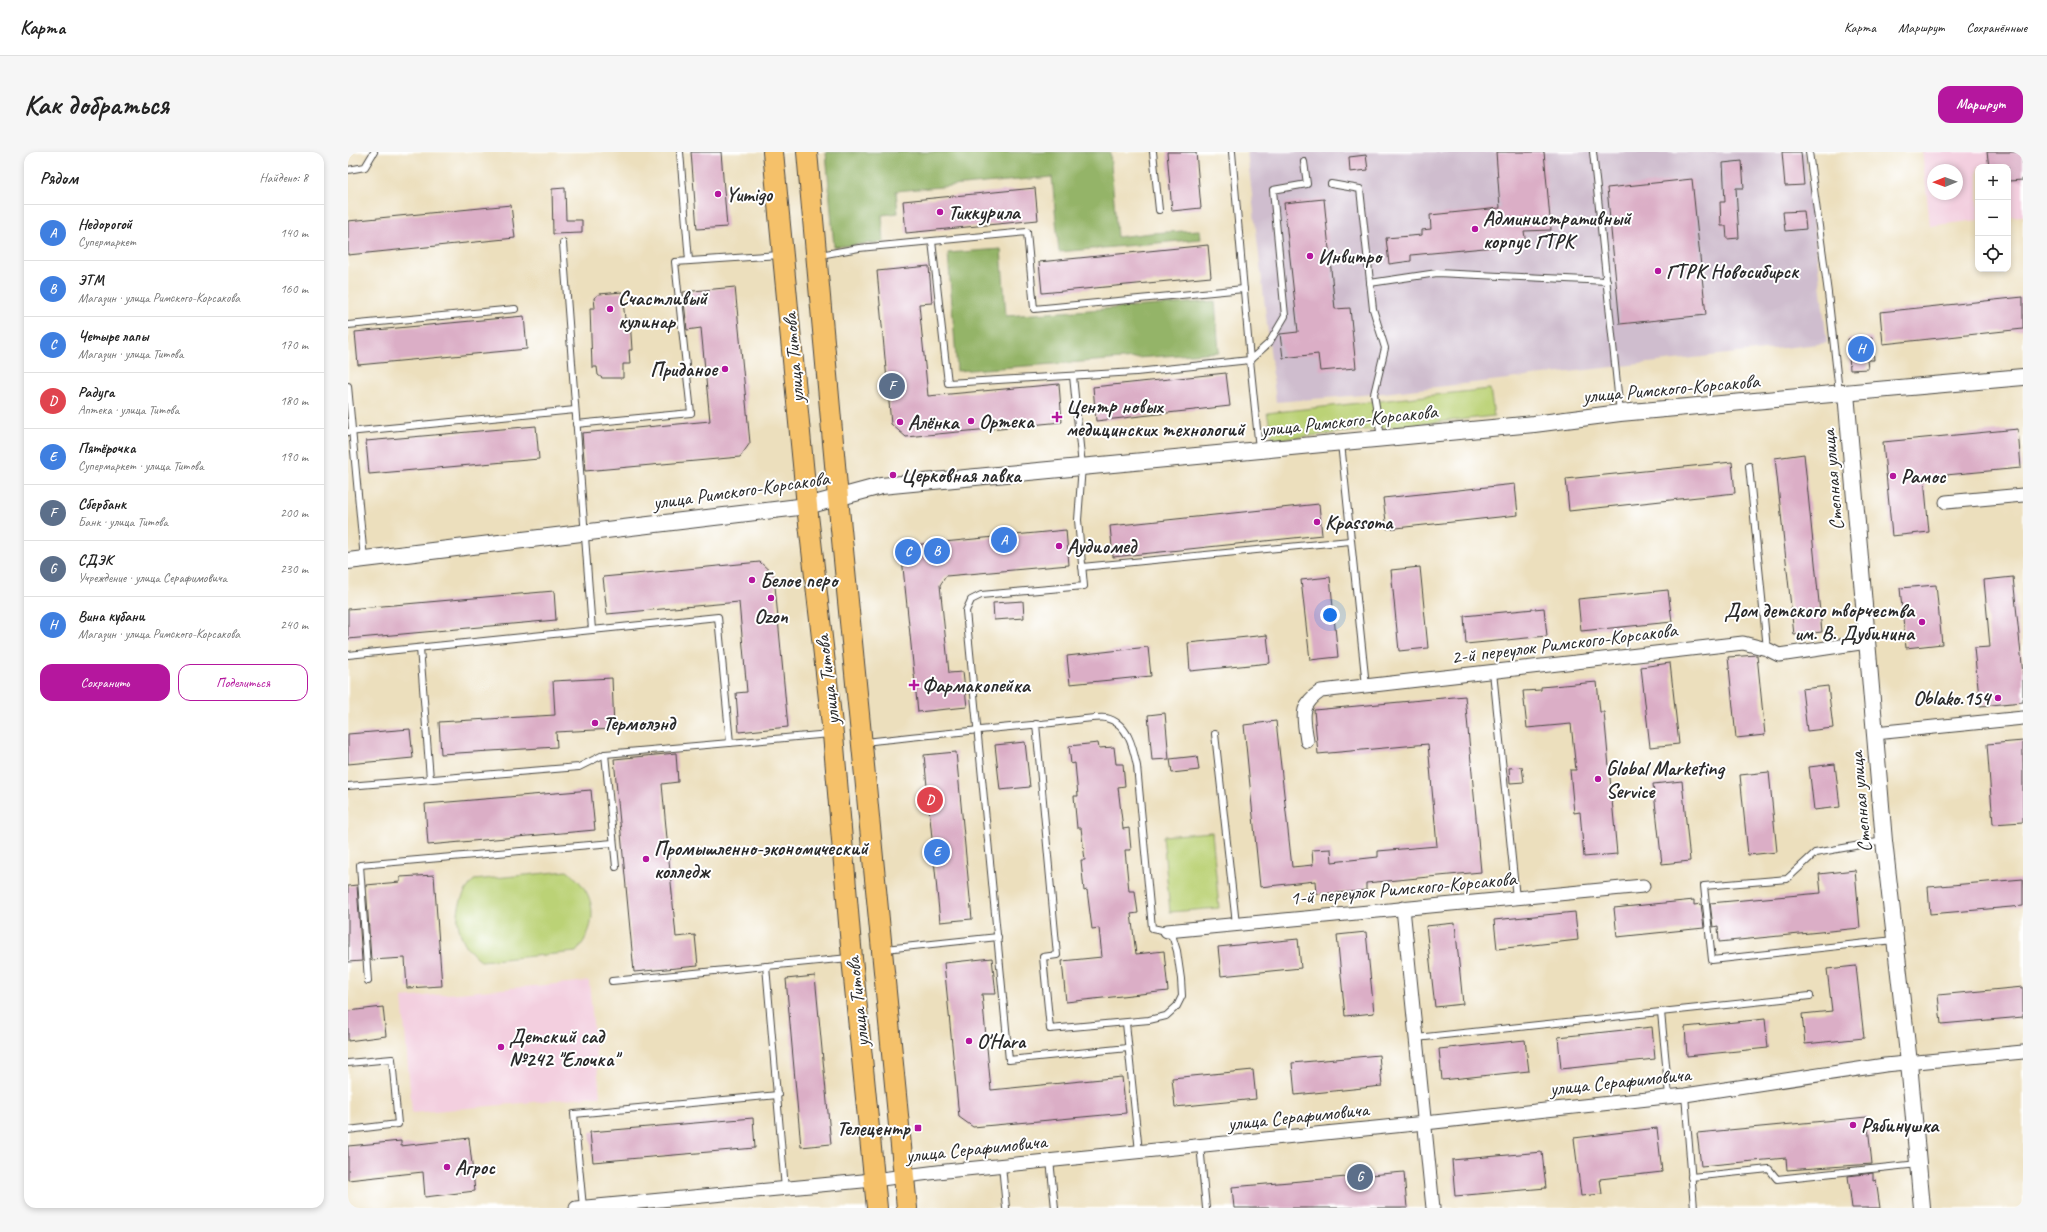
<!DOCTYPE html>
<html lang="ru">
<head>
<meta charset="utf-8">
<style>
  body { margin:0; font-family:Caveat,sans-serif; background:#f6f6f6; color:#222 }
  .controls { position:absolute; right:12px; top:12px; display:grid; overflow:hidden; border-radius:8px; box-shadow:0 2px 6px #0003 }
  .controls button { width:36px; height:36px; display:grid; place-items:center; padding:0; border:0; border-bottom:1px solid #e0e0e0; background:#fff; color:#222; font:20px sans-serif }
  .compass { position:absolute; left:1579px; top:12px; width:36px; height:36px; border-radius:50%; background:#fff; box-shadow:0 2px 6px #0003; rotate:269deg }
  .you { position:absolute; left:982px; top:463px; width:14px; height:14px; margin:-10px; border:3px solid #fff; border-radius:50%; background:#1a73e8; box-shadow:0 0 0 6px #1a73e833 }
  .badge { display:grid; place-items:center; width:26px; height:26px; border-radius:50%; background:#b5179e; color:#fff; font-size:13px; font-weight:700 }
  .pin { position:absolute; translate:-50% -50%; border:2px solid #fff; box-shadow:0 1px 4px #0006 }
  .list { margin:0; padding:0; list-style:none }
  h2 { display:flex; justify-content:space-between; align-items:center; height:52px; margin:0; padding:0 16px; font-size:17px }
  h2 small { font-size:13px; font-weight:400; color:#767676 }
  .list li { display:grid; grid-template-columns:26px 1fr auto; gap:12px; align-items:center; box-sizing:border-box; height:56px; padding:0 16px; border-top:1px solid #e0e0e0 }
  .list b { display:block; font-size:15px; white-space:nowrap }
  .list p { margin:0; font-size:13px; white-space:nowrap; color:#767676 }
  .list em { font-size:13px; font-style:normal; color:#767676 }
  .actions { display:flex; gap:8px; padding:12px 16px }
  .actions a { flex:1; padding:9px 0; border:1px solid #b5179e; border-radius:12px; text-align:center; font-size:14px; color:#b5179e }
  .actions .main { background:#b5179e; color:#fff }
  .icon { flex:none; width:22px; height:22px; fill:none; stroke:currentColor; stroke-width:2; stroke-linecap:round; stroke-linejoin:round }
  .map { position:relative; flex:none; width:1675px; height:1056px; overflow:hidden; border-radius:12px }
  header { display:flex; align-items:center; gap:24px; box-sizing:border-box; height:56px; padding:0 20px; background:#fff; border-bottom:1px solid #e0e0e0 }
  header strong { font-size:19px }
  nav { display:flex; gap:22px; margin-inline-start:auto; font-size:14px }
  .intro { display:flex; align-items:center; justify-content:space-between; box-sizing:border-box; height:96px; padding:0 24px }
  h1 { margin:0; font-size:28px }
  .button { padding:10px 18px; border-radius:12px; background:#b5179e; color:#fff; font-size:14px; font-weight:700 }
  main { display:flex; gap:24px; padding:0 24px }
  aside { flex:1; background:#fff; border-radius:12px; box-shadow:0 2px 6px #0003 }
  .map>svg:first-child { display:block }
</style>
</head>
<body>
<header>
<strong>Карта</strong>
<nav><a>Карта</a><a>Маршрут</a><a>Сохранённые</a></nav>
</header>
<div class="intro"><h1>Как добраться</h1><a class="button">Маршрут</a></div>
<main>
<aside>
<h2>Рядом<small>Найдено: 8</small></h2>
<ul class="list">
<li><span class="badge" style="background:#3f7fe0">A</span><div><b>Недорогой</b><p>Супермаркет</p></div><em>140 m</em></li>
<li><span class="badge" style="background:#3f7fe0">B</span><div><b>ЭТМ</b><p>Магазин · улица Римского-Корсакова</p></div><em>160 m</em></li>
<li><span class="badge" style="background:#3f7fe0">C</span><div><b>Четыре лапы</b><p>Магазин · улица Титова</p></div><em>170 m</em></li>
<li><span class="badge" style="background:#e0444e">D</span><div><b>Радуга</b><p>Аптека · улица Титова</p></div><em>180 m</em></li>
<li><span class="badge" style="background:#3f7fe0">E</span><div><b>Пятёрочка</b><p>Супермаркет · улица Титова</p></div><em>190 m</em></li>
<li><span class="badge" style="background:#5c6f8a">F</span><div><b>Сбербанк</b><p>Банк · улица Титова</p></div><em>200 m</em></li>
<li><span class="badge" style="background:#5c6f8a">G</span><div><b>СДЭК</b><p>Учреждение · улица Серафимовича</p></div><em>230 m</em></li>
<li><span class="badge" style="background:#3f7fe0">H</span><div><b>Вина кубани</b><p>Магазин · улица Римского-Корсакова</p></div><em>240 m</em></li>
</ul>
<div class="actions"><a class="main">Сохранить</a><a>Поделиться</a></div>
</aside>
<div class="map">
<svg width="1675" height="1056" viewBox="0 0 1675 1056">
  <rect width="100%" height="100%" fill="#fff"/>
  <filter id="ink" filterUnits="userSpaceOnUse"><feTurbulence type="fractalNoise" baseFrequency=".025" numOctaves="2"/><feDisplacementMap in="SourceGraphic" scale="8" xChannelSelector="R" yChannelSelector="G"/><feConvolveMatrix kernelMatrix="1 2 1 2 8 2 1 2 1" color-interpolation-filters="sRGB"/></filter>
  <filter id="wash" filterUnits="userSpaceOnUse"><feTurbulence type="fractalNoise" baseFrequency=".012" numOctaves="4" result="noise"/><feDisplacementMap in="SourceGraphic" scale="16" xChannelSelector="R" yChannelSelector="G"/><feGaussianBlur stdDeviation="0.9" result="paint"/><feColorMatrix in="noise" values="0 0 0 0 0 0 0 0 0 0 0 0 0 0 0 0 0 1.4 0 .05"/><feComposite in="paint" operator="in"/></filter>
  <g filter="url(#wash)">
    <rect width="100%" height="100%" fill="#ecdfbd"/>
    <!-- built -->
    <g fill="#f3cfdf" fill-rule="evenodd">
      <path d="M1574 0H1675V64L1660 65V15H1630V68L1582 74ZM1585 18H1609V42H1585Z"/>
      <path d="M241 829 252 944 64 961 54 846Z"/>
    </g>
    <!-- industrial -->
    <path fill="#cfbdce" d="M899 0H1457L1479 191 1026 242 928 250Z"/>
    <!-- green -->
    <g fill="#bbd276" stroke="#737e50">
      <path d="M1142 237 1146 264 925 288 919 261Z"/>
      <path d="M864 680 871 756 822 760 815 684Z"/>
      <path d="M219 719C249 740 252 772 228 800L133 809C105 788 102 753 126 728Z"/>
    </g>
    <!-- forest -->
    <g fill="#94b467" stroke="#607049">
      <path d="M478 0H762L769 85 803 81 852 78 853 87 711 100 704 25 548 39 550 61 534 63 536 90 486 95Z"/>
      <path d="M653 97 658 164 867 149 871 200 609 219 600 101Z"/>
    </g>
    <g id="blocks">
      <!-- building -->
      <g fill="#dbaec6">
        <path d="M343 0H373L379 75 349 77Z"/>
        <path d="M819 0H848L853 56 824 59Z"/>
        <path d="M1148 0H1196L1203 78 1176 79 1178 92 1063 103V109L1041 112 1038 86 1074 83V78L1083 77 1082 63 1152 56Z"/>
        <path d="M1434 0H1453L1456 33 1437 34Z"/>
        <path d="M1639 0H1675V28L1660 29V15H1641Z"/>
        <path d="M1018 3 1020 18 1002 20 1001 5Z"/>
        <path d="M1394 9 1396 36H1388L1391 86 1379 87 1378 74H1373L1372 50H1377L1375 11Z"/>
        <path d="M1344 27 1358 163 1272 172 1259 36Z"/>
        <path d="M217 36 218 68H234V81L205 82 204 37Z"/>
        <path d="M687 36 690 68 558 81 555 49Z"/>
        <path d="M976 47 987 157 1002 156 1008 216 972 219 970 202 935 206 932 182 950 180 936 51Z"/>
        <path d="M163 53 167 86 0 103V69Z"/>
        <path d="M1456 59 1458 77 1437 79 1435 60Z"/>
        <path d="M860 93 863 125 694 141 691 110Z"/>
        <path d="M581 114 584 151 571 152 580 244 711 232 714 270 558 285 543 272 529 119Z"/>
        <path d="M387 135 402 291 392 305 237 319 234 281 362 269 353 176 339 178 335 140Z"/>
        <path d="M274 140 277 167H282L284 198H281L282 212H275V226H254L250 223 249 215H244L242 156H247L246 146 251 142Z"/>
        <path d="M1675 145V177L1535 192 1532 160Z"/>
        <path d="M176 164 179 197 10 213 7 180Z"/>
        <path d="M1524 186 1526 208H1519L1520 217 1502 218 1500 187Z"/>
        <path d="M878 221 882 254 748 269 745 235Z"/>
        <path d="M188 274 191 307 21 322 18 289Z"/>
        <path d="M1670 277 1673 316 1576 325 1581 380 1544 384 1535 290Z"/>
        <path d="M1456 302 1474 480 1446 483 1427 306Z"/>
        <path d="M1384 310 1387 341 1221 359 1218 327Z"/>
        <path d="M1167 332 1170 363 1039 377 1035 346Z"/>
        <path d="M971 352 974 383 765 405 762 374Z"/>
        <path d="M718 378 721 413 598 424 592 433 601 521 615 520 619 555 570 560 554 406 565 393Z"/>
        <path d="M412 410 426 423 440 575 391 580 388 541 399 540 391 450 259 462 255 425Z"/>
        <path d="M1072 415 1080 496 1051 499 1043 418Z"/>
        <path d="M982 425 990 505 962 508 953 428Z"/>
        <path d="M1665 425 1675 522V550L1632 554 1626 496 1642 495 1636 428Z"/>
        <path d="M1588 433 1594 492 1558 496 1552 436Z"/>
        <path d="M1320 438 1324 470 1233 479 1230 447Z"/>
        <path d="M206 439 208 468 0 487V457Z"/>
        <path d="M675 449 676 466 646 468 645 451Z"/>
        <path d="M1196 456 1199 484 1118 492 1116 464Z"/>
        <path d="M919 483 922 511 842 519 840 491Z"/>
        <path d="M800 495 803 524 722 532 719 504Z"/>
        <path d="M1409 503 1417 583 1388 586 1380 505Z"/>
        <path d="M1322 511 1331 592 1302 595 1293 515Z"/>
        <path d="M264 526 266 577 208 580 209 595 93 602 91 570 207 563 205 529Z"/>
        <path d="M1249 530 1252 560H1256L1269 702 1236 705 1232 660 1226 661 1222 618H1228L1223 572 1179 576 1175 539 1193 538V535Z"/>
        <path d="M1480 534 1485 576 1459 579 1454 537Z"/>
        <path d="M1117 544 1133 720 1018 731V738L1002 740 968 742 967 729 912 735 896 573 928 569 944 715 965 713 964 698 983 697 984 710 1030 705V699L1089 694 1080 592 970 602 966 558Z"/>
        <path d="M817 561 821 607 804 608 800 563Z"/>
        <path d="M62 577 65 606 0 612V582Z"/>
        <path d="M1675 589V670L1645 672 1639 592Z"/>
        <path d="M677 590 682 635 652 638 647 593Z"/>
        <path d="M750 591 751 596 766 595 768 612H775L777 634 770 635 775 677 781 676 783 698H777L781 739H787L790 761 783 762 788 802 816 799 820 839 718 850 714 809 754 805 751 776 744 777 739 738 736 739 733 708H737L733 676H729L726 644H730L727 611 723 612 721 594Z"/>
        <path d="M608 600 624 767 592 770 576 603Z"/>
        <path d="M328 601 330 630 314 632 328 785 347 783 350 814 286 820 266 607Z"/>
        <path d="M849 604 851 618 824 621 822 607Z"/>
        <path d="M1487 612 1492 655 1466 658 1461 615Z"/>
        <path d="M1174 615 1176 630 1162 631 1161 616Z"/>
        <path d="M1421 620 1429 700 1400 703 1392 623Z"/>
        <path d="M1334 629 1342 709 1314 712 1305 632Z"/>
        <path d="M243 638 247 678 80 693 77 652Z"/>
        <path d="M1507 718 1512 776 1371 790 1370 774 1365 775 1362 751 1473 741 1471 722Z"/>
        <path d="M86 723 94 834 59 836 57 806 23 808 18 733 52 730V725Z"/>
        <path d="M1675 727V754L1582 762 1580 735Z"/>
        <path d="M9 733 14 809 0 810V734Z"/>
        <path d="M1346 748V753L1353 752 1356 776 1269 785 1266 756Z"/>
        <path d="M1227 760 1230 788 1149 797 1146 768Z"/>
        <path d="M1107 771 1115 852 1087 855 1078 774Z"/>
        <path d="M1018 780 1026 861 997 864 989 783Z"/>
        <path d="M950 787 953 816 873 824 870 795Z"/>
        <path d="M644 806 648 842H634L643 938 774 925 778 961 625 975 611 965 596 811Z"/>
        <path d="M1508 814 1516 886 1457 892 1454 862 1484 859 1479 817Z"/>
        <path d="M467 824 483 992 453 995 438 827Z"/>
        <path d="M1675 835V865L1593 872 1590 843Z"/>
        <path d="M35 855 38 884 0 889V859Z"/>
        <path d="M1417 867 1420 896 1339 904 1337 875Z"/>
        <path d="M1304 875 1307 907 1213 917 1210 885Z"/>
        <path d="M1177 888 1181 919 1094 928 1091 897Z"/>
        <path d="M1031 903 1034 934 947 943 944 911Z"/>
        <path d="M905 918 908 947 827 955 824 926Z"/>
        <path d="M1519 965 1524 1012 1439 1018 1438 1006 1353 1014 1349 981Z"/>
        <path d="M405 966 407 996 245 1010 242 980Z"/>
        <path d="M1309 976 1314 1020 1252 1027 1254 1042 1233 1044 1226 986Z"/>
        <path d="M121 986 127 1039 77 1045 75 1020 0 1028V994L53 989V994Z"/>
        <path d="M1194 1000 1198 1036 1107 1044 1104 1008Z"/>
        <path d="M1056 1020 1059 1056H886L884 1035Z"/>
        <path d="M1525 1021V1029L1528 1028 1532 1056H1504L1500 1024Z"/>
      </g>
    </g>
  </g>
  <g filter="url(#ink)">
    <use href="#blocks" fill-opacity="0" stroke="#484641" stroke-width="1"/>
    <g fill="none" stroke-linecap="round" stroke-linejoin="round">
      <!-- service casing -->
      <g stroke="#484641" stroke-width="8">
        <g id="service">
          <path d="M332 0 341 109"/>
          <path d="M805 0 811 58"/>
          <path d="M884 0 902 208 921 191 937 164 925 38 959 32 956 10"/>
          <path d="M1245 0 1252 65"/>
          <path d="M1461 0 1480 141 1491 240"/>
          <path d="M0 18 17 15 26 0"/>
          <path d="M983 32 1012 37 1025 157 1037 196 1026 242 1033 285"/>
          <path d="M1253 76 1272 261"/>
          <path d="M584 89 600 231 788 220 902 208 911 297"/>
          <path d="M215 91 244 478 370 465 382 591"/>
          <path d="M472 103 511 96 679 80 686 157 896 137"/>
          <path d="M1022 131 1089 121 1259 129"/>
          <path d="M0 173 167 157"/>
          <path d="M725 224 734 314 730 368 736 434 633 443 623 448 618 459 661 908 780 896"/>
          <path d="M0 234 16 407"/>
          <path d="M228 272 343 261 327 110 432 103"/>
          <path d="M0 280 227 258"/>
          <path d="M993 291 1018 534"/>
          <path d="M1401 314 1419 497"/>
          <path d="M734 415 1002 389"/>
          <path d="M72 496 82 627"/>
          <path d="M0 503 244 478"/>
          <path d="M1145 520 1168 746"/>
          <path d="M867 582 888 772"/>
          <path d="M517 590C579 583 642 577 704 571 714 570 751 564 758 566 780 571 785 595 789 614L804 776 819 779 825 786 829 799 833 827 834 844 829 854 818 864 801 868 702 877 695 805 709 803 688 572"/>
          <path d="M257 602 268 715"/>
          <path d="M0 634 231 615 257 602 482 582"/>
          <path d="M1535 689 1467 701 1439 727 1356 734 1364 808 1546 788"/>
          <path d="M537 797 650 785"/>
          <path d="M418 814 437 1037"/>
          <path d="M20 829 12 713 265 691"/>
          <path d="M264 829 501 806"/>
          <path d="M1313 860 1321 944"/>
          <path d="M778 871 791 1000"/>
          <path d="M1068 886 1462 844"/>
          <path d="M0 911 44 907 50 972 0 978"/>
          <path d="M1337 943 1346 1056"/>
          <path d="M852 993 858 1056"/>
          <path d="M702 1008 707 1056"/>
          <path d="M654 1013 658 1056"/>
          <path d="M1343 1025 1421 1017 1429 1027 1570 1012"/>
          <path d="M235 1055 226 962 430 943"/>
        </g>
      </g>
      <!-- minor casing -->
      <g stroke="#484641" stroke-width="15">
        <g id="minor">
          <path d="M1598 350 1675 343"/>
          <path d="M1527 581 1675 566"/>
          <path d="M959 589C956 566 950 554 973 539L1395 491 1419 497 1431 503 1519 490"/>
          <path d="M1055 756 1085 1056"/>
          <path d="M819 779 1295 734"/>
          <path d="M228 1056 525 1028 598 1019 1077 971 1337 943 1537 913 1675 900"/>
        </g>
      </g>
      <!-- tertiary casing -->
      <g stroke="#484641" stroke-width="18">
        <g id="tertiary">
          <path d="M1498 241 1536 689 1561 911 1574 1056"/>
          <path d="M0 409 459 354 533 334 1186 272 1272 261 1675 225"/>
        </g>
      </g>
      <!-- primary casing -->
      <g stroke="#484641" stroke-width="22">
        <g id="primary">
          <path d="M425 0 459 354 485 582 504 806 529 1056"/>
          <path d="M459 0 490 346 559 1056"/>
        </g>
      </g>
      <!-- service -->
      <use href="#service" stroke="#fff" stroke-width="6"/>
      <!-- minor -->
      <use href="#minor" stroke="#fff" stroke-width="13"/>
      <!-- tertiary -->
      <use href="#tertiary" stroke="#fff" stroke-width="16"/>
      <!-- primary -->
      <use href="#primary" stroke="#f5c16b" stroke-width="20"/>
    </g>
  </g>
  <!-- markers -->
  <g fill="#b5179e" stroke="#fff" stroke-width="1.5">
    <circle cx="370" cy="42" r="4"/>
    <circle cx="592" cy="60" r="4"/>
    <circle cx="1127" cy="77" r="4"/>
    <circle cx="962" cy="104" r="4"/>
    <circle cx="1310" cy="119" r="4"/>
    <circle cx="262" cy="157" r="4"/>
    <circle cx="377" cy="217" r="4"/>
    <path d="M707 259h4v4h4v4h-4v4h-4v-4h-4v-4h4z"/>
    <circle cx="623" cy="269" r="4"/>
    <circle cx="552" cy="270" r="4"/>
    <circle cx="545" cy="323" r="4"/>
    <circle cx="1545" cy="324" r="4"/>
    <circle cx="969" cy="370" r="4"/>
    <circle cx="711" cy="394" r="4"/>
    <circle cx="404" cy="428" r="4"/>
    <circle cx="423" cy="446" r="4"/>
    <circle cx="1574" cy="470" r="4"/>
    <path d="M564 527h4v4h4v4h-4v4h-4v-4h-4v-4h4z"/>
    <circle cx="1650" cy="546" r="4"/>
    <circle cx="247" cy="571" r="4"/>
    <circle cx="1250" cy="627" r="4"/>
    <circle cx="298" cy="707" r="4"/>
    <circle cx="621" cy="889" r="4"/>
    <circle cx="153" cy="895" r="4"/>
    <circle cx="1505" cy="973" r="4"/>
    <rect x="566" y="972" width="8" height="8" rx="2"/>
    <circle cx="99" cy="1015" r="4"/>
  </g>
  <g text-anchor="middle" stroke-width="4" stroke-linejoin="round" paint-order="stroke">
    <!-- poi labels -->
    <g font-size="20" font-weight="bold" fill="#2b2b2b" stroke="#fff" text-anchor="start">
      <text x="378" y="49">Yumigo</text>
      <text x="600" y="67">Тиккурила</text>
      <text x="1135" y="73">Административный<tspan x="1135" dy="23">корпус ГТРК</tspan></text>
      <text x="970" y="111">Инвитро</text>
      <text x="1318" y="126">ГТРК Новосибирск</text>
      <text x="270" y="153">Счастливый<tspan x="270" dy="23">кулинар</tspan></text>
      <text x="369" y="224" text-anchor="end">Приданое</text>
      <text x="718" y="261">Центр новых<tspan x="718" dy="23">медицинских технологий</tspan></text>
      <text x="631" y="276">Ортека</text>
      <text x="560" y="277">Алёнка</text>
      <text x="553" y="330">Церковная лавка</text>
      <text x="1553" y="331">Рамос</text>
      <text x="977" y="377">Краssота</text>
      <text x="719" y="401">Аудиомед</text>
      <text x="412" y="435">Белое перо</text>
      <text x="1566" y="465" text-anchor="end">Дом детского творчества<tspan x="1566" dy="23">им. В. Дубинина</tspan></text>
      <text x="423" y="471" text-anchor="middle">Ozon</text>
      <text x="574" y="540">Фармакопейка</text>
      <text x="1642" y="553" text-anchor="end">Oblako.154</text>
      <text x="255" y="578">Термолэнд</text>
      <text x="1258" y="623">Global Marketing<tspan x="1258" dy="23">Service</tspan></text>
      <text x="306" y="703">Промышленно-экономический<tspan x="306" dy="23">колледж</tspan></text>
      <text x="161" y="891">Детский сад<tspan x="161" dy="23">№242 "Елочка"</tspan></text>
      <text x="629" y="896">O'Hara</text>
      <text x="1513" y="980">Рябинушка</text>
      <text x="562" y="983" text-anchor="end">Телецентр</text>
      <text x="107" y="1022">Агрос</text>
    </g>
    <!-- street labels -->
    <g font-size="20" fill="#2b2b2b" stroke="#fff">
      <text transform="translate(445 206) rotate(-95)" y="7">улица Титова</text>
      <text transform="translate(1323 236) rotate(-5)" y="7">улица Римского-Корсакова</text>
      <text transform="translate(1001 268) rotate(-6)" y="7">улица Римского-Корсакова</text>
      <text transform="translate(1484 328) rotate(-95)" y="7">Степная улица</text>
      <text transform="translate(393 338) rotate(-8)" y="7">улица Римского-Корсакова</text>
      <text transform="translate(1216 491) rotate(-7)" y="7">2-й переулок Римского-Корсакова</text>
      <text transform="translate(479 528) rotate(-97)" y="7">улица Титова</text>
      <text transform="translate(1512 650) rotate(-95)" y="7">Степная улица</text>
      <text transform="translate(1055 736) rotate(-5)" y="7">1-й переулок Римского-Корсакова</text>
      <text transform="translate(509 850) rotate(-96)" y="7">улица Титова</text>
      <text transform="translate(1272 929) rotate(-6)" y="7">улица Серафимовича</text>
      <text transform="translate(950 964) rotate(-6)" y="7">улица Серафимовича</text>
      <text transform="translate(628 996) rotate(-6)" y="7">улица Серафимовича</text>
    </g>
  </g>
</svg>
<div class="controls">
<button>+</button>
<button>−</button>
<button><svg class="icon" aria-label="locate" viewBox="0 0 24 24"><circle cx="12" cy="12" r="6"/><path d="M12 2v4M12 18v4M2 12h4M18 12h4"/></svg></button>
</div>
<svg class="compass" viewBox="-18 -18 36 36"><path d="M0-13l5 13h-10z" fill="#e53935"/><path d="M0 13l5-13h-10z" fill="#767676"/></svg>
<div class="you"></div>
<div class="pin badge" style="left:656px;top:388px;background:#3f7fe0">A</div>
<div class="pin badge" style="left:589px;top:399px;background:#3f7fe0">B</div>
<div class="pin badge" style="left:560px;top:400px;background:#3f7fe0">C</div>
<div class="pin badge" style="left:582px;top:648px;background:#e0444e">D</div>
<div class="pin badge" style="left:589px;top:700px;background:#3f7fe0">E</div>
<div class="pin badge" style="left:544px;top:234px;background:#5c6f8a">F</div>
<div class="pin badge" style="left:1012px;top:1025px;background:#5c6f8a">G</div>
<div class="pin badge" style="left:1513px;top:197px;background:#3f7fe0">H</div>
</div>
</main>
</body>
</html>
